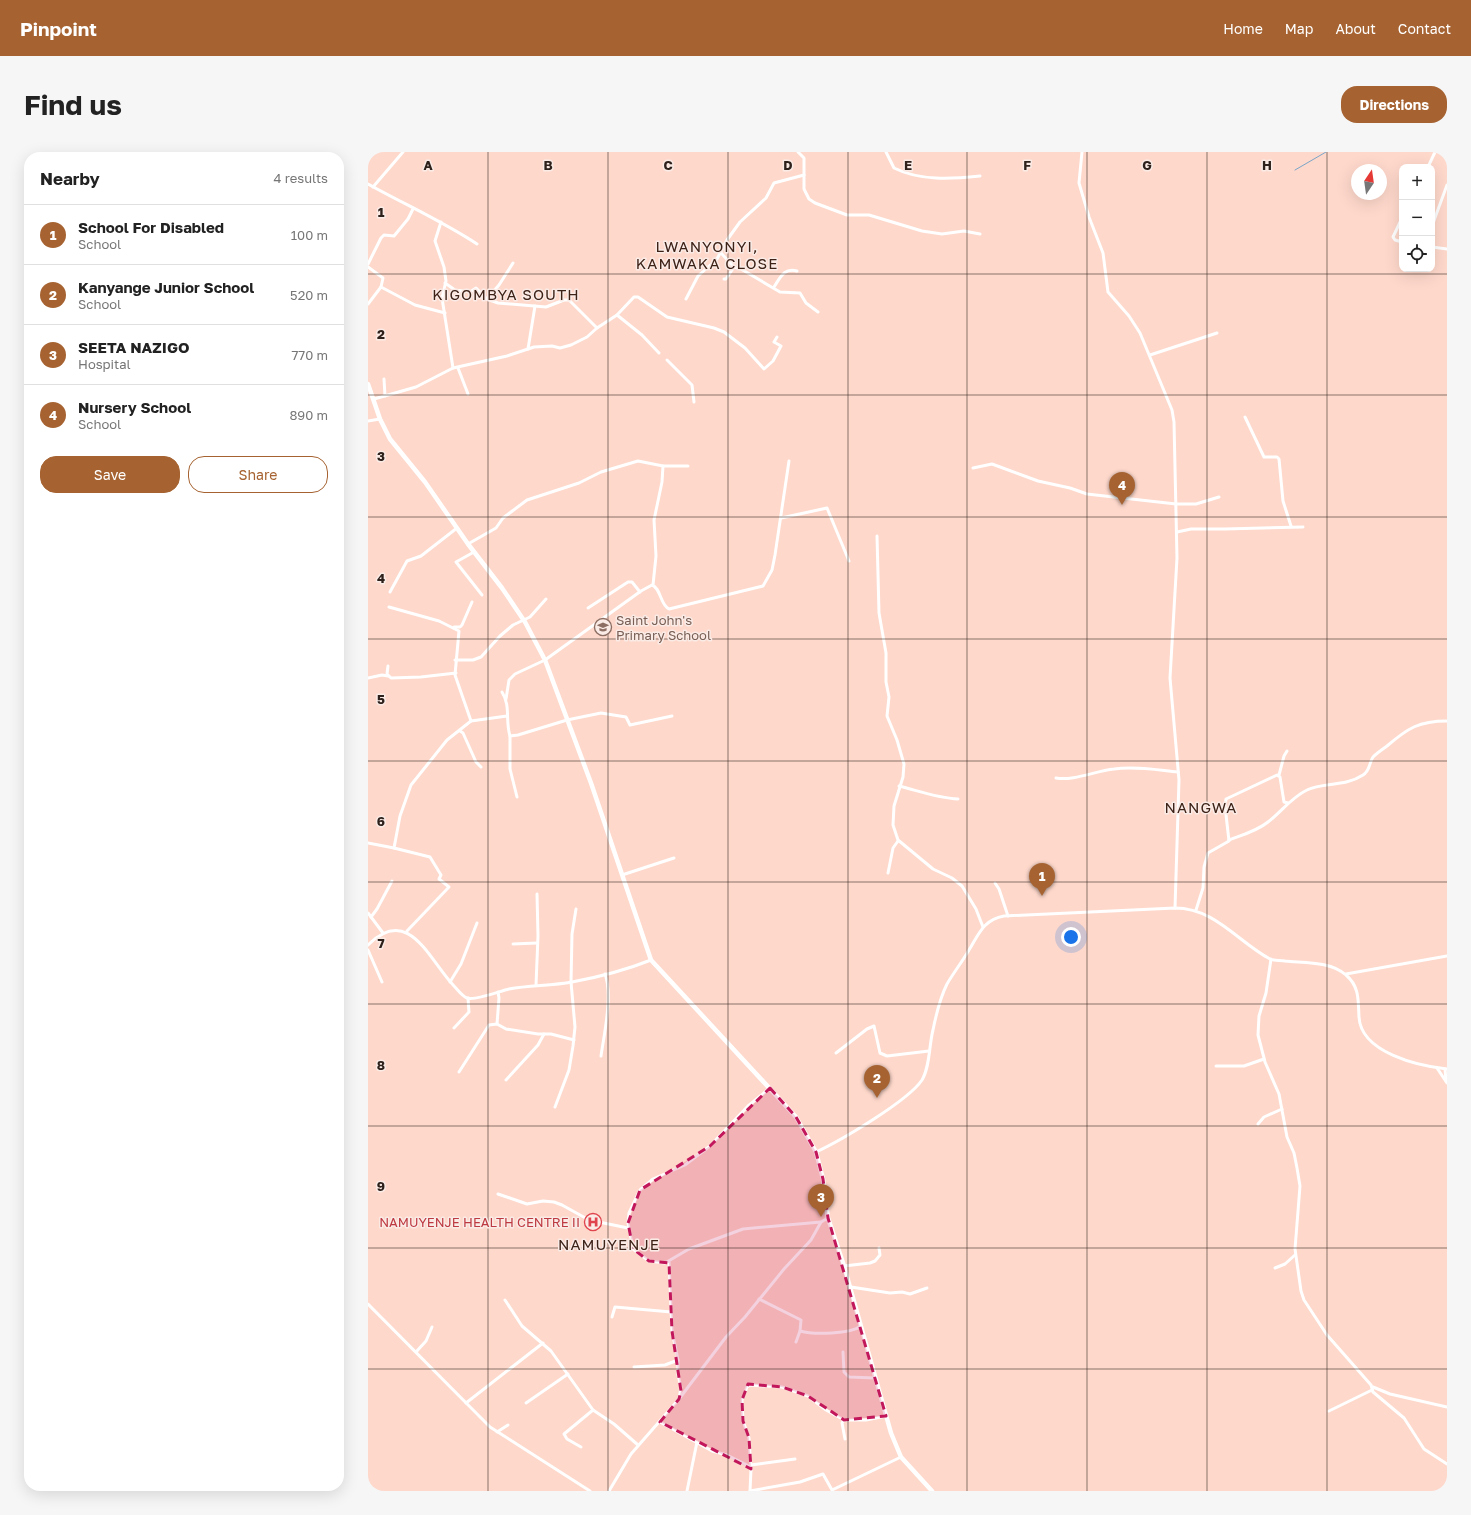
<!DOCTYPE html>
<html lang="en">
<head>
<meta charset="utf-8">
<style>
  body { margin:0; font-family:"Golos Text",sans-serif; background:#f6f6f6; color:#222 }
  .controls { position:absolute; right:12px; top:12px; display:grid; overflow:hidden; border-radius:8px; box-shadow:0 4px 16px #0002 }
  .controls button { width:36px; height:36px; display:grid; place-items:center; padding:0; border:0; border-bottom:1px solid #e0e0e0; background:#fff; color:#222; font:20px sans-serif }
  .compass { position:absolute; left:983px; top:12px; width:36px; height:36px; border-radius:50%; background:#fff; box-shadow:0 4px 16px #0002; rotate:13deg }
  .you { position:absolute; left:703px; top:785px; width:14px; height:14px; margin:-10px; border:3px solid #fff; border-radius:50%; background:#1a73e8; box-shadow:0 0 0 6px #1a73e833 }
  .badge { display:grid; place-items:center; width:26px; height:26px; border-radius:50%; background:#a66331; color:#fff; font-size:13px; font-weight:700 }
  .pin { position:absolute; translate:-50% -33px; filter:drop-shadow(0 1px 2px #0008) }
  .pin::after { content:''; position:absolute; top:21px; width:14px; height:12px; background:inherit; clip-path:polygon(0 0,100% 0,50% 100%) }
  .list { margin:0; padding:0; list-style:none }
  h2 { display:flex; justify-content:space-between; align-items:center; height:52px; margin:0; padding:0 16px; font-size:17px }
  h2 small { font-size:13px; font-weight:400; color:#767676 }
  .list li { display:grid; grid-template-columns:26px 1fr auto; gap:12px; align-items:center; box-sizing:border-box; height:60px; padding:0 16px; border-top:1px solid #e0e0e0 }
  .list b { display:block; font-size:15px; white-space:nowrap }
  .list p { margin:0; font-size:13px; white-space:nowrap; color:#767676 }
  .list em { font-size:13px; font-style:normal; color:#767676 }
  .actions { display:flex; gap:8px; padding:12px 16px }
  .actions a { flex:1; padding:9px 0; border:1px solid #a66331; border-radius:16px; text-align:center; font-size:14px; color:#a66331 }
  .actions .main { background:#a66331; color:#fff }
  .icon { flex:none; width:22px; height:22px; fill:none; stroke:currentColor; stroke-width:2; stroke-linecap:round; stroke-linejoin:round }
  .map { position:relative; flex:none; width:1079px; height:1339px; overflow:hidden; border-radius:16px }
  header { display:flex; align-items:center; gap:24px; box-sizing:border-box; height:56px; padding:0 20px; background:#a66331; color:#fff }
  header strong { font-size:19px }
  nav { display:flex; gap:22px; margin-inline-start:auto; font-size:14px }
  .intro { display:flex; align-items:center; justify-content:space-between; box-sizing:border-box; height:96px; padding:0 24px }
  h1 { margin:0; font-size:28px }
  .button { padding:10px 18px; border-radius:16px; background:#a66331; color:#fff; font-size:14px; font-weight:700 }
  main { display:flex; gap:24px; padding:0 24px }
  aside { flex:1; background:#fff; border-radius:16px; box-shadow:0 4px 16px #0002 }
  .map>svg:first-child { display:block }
</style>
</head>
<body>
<header>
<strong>Pinpoint</strong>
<nav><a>Home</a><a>Map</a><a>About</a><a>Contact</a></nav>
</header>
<div class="intro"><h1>Find us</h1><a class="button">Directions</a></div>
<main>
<aside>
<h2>Nearby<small>4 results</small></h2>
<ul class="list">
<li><span class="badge">1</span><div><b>School For Disabled</b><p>School</p></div><em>100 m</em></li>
<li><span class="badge">2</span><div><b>Kanyange Junior School</b><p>School</p></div><em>520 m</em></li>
<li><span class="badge">3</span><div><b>SEETA NAZIGO</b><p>Hospital</p></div><em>770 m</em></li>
<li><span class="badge">4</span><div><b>Nursery School</b><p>School</p></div><em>890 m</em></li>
</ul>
<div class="actions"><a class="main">Save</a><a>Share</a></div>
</aside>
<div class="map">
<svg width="1079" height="1339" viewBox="0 0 1079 1339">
  <rect width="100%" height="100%" fill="#fed8cb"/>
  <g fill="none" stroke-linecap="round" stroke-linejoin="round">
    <!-- stream -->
    <path stroke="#79a5c9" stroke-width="1" d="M927 18 958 0"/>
    <!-- street -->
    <g stroke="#fff" stroke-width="3">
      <path d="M430 0 436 6V37L441 47 447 51 479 63H501L554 79 574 82 596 79 612 82"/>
      <path d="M518 0 526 16C552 29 583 27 612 24"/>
      <path d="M714 0 711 31 721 65 735 101 740 140 761 164 772 181 804 258 806 270 809 406 802 526 811 628 807 756"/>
      <path d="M1060 15 1067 0"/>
      <path d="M0 32C36 52 74 69 109 92"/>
      <path d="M5 35 35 0"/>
      <path d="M1034 66 1025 85 1027 88 1034 90"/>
      <path d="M73 70 67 89 76 115 78 129 74 146 85 216"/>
      <path d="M1064 74 1079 33"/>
      <path d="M1064 95 1079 97"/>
      <path d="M353 101 366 115 358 127H356"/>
      <path d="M0 112 13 86 16 83 26 84 40 67 45 57"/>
      <path d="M0 115 15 126 13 135"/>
      <path d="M366 115 373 117 412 140 432 141 438 151 450 160"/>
      <path d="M77 131 87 138 102 140 108 136 119 147 130 151 178 155 196 148H201L229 176"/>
      <path d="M406 135C412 126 416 115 429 119"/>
      <path d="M119 147 131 133 145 111"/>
      <path d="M318 147 330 124 349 107 359 88 372 70 398 46 406 31 436 23"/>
      <path d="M0 152 13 135 47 153 77 161"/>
      <path d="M249 163 266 145H270L299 165 346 176 356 180 377 196 396 217 405 209 413 194 406 190 409 185"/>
      <path d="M160 197 167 154"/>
      <path d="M782 203 849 181"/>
      <path d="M299 208 324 233 326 250"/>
      <path d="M90 216 100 242"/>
      <path d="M16 227 17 244"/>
      <path d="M6 247 48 235 85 216 139 204 166 195 184 194 192 196 203 193 219 185 229 176 249 163 274 183 291 201"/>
      <path d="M877 265 896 305H909L911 307 915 349 923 374"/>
      <path d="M0 269 12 267"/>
      <path d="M605 316 624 312 670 329 702 336 719 342 808 352H828L851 345"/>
      <path d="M413 366 459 356 481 409"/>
      <path d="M809 380 823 377H857L935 375"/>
      <path d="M509 384 511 461 518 501V530L521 545 519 564 529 588 536 612 535 625 526 654 525 673 530 688 565 717 584 726 594 734 608 757 615 775"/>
      <path d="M100 392 128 376 135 366 159 348 211 331 233 320 270 309 295 314H320"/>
      <path d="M106 400 88 410 114 443"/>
      <path d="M285 433 288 404 286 368 294 330 295 314"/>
      <path d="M22 440 39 409 53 404 89 376"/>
      <path d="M220 456 260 430H264L272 440"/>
      <path d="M86 475H92L94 473 104 450"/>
      <path d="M87 508H105L113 505 132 484 145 473 162 465 178 447"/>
      <path d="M20 514 19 522 23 526 53 525 88 521"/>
      <path d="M0 526 14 523 20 524"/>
      <path d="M134 540C143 554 137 568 142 584"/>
      <path d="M138 547 141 528 147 522 177 508 273 439 284 433C293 436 292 453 301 457L395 434 404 418 407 403 421 309"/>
      <path d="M103 569 139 564"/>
      <path d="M92 579 95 581 108 610 113 615"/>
      <path d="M911 623 916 604 919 599"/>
      <path d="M688 626C706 629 727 619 746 617 767 614 789 618 810 620"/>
      <path d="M531 634C551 639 569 646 590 647"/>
      <path d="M149 645 142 617V584L150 583 199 568 233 561 258 565 262 573 304 564"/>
      <path d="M861 688C874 683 889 679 900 670 913 660 924 645 939 638 955 630 977 635 995 623 1002 619 1001 611 1005 605 1009 601 1015 597 1019 594 1040 576 1051 569 1079 569"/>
      <path d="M0 691 26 696 32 664 43 633 79 588 103 569 87 523 91 479 71 469 21 455"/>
      <path d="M26 696 62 705 73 723 71 727 81 735 39 779"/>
      <path d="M520 721 525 696 530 689"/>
      <path d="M254 723 306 706"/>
      <path d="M627 731 631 737 640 764"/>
      <path d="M828 758 835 736 836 715 840 701 861 689 857 654 858 647 909 623 912 625 916 650 920 651"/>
      <path d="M0 761 15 781"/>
      <path d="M3 765 9 757 24 729"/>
      <path d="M145 792 169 791"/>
      <path d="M0 793C41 752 61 808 86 834 90 838 94 844 99 846 107 849 132 839 141 837 162 833 183 834 204 830 231 825 258 818 283 808"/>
      <path d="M0 798 14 830"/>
      <path d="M903 807 898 841 891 864 890 883 897 910 911 942 919 985 926 1001 929 1016 932 1034 927 1097 933 1139 936 1148 959 1183 1003 1233 1005 1240 1036 1266 1056 1297 1079 1312"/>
      <path d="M978 822 1079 804"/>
      <path d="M82 830 93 812 109 771"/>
      <path d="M168 833 170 784 169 742"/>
      <path d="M129 872 131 846 130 840"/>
      <path d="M86 876 101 860 100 846"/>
      <path d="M468 901 499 877 506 874 512 901 519 904 561 899"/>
      <path d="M233 904C236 883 245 843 237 822"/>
      <path d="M848 914H876L896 907"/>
      <path d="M1069 916 1079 931"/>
      <path d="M1077 917 1078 929"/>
      <path d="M91 920 121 873 129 872 138 877 170 882H183L206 888"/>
      <path d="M138 928 170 893 176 882"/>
      <path d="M402 936 380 954 342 994 317 1013 285 1027 272 1038 261 1061 260 1071 265 1097 281 1109 297 1111 321 1097 375 1077 453 1070"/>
      <path d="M187 955 201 918 205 894 207 875 203 830 204 782 208 757"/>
      <path d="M890 972 896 965 914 957"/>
      <path d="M448 1000C472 989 540 949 554 928 562 915 561 893 565 878 568 863 572 846 579 832 586 820 594 810 601 798 611 782 615 768 636 764L807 756C847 756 870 790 902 807 906 809 912 808 917 809 936 811 963 809 978 823 992 835 990 849 991 865 993 901 1051 914 1079 917"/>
      <path d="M130 1042 159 1052 175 1049 186 1050 194 1053 221 1068 260 1076"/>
      <path d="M301 1110 304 1179 310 1208V1223L313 1235 311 1247"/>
      <path d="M476 1114 502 1111 507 1109 512 1103 511 1096"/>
      <path d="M907 1116 917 1112 927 1103"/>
      <path d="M483 1135 522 1141 534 1140 542 1142 559 1136"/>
      <path d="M391 1147 433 1168 432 1179 428 1190"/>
      <path d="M137 1148 154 1174 183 1199 225 1258 246 1272 270 1293"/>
      <path d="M0 1152 122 1275 222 1339"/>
      <path d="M244 1165 247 1155 303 1160"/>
      <path d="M432 1179C446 1183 482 1182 493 1174"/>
      <path d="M48 1200 58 1189 64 1175"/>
      <path d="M475 1200 476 1220 481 1225 507 1226"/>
      <path d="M266 1215 297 1213 310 1208"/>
      <path d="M1005 1235 1022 1242 1079 1255"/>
      <path d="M98 1251 175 1191"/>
      <path d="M158 1251 200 1222"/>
      <path d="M961 1259 1004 1238"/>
      <path d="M476 1268 474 1271 477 1287"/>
      <path d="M292 1270 344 1299 359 1303 379 1313 383 1317 381 1286 375 1269 374 1248 379 1235 382 1233 414 1235 440 1244 458 1258 476 1268H498L518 1264"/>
      <path d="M129 1280 140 1273"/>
      <path d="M213 1295 199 1287 196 1282 225 1258"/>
      <path d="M383 1313 427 1307"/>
      <path d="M241 1339 263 1302 311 1247 358 1185 377 1165 416 1117 443 1088 453 1070 460 1066"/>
      <path d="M319 1339 329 1290"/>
      <path d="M382 1339 432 1330 455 1322 464 1338 533 1305"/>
      <path d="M382 1339 383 1317"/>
    </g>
    <!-- secondary -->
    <path stroke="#fff" stroke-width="4.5" d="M0 232 12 267 22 287 57 330 100 392 134 436 157 470 177 508 223 631 283 808 428 965 448 1000 455 1027 460 1066 476 1114 523 1281 533 1305 564 1339"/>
  </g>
  <!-- marked area -->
  <path fill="#c2185b" fill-opacity="0.2" stroke="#c2185b" stroke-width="3" stroke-dasharray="8 5" stroke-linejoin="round" d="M402 936 428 965 448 1000 455 1027 460 1066 518 1264 476 1268 440 1244 414 1235 380 1232 374 1248 375 1269 381 1286 383 1317 292 1270 311 1247 313 1239 304 1179 301 1111 281 1109 265 1097 260 1071 272 1038 342 994Z"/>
  <!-- grid -->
  <path fill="none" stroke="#2e211c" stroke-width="1" stroke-opacity="0.55" d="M120 0V1339M240 0V1339M360 0V1339M480 0V1339M599 0V1339M719 0V1339M839 0V1339M959 0V1339M0 122H1079M0 243H1079M0 365H1079M0 487H1079M0 609H1079M0 730H1079M0 852H1079M0 974H1079M0 1096H1079M0 1217H1079"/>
  <!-- icons -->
  <defs>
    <g id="school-ring" transform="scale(0.9)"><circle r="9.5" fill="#faebe6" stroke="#8d6e63" stroke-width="1.5"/><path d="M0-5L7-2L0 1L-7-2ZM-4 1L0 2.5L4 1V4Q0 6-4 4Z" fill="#8d6e63"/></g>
    <g id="hospital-ring" transform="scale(0.9)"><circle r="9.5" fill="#faebe6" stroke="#e0444e" stroke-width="1.5"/><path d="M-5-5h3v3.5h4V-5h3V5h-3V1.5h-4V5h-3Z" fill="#e0444e"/></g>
  </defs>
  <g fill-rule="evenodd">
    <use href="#school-ring" x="235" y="475"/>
    <use href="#hospital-ring" x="225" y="1070"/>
  </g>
  <g text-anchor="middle" stroke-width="3" stroke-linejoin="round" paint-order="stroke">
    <!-- education labels -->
    <g font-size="13" fill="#785e54" stroke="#faebe6" text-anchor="start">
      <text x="248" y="473">Saint John's<tspan x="248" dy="15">Primary School</tspan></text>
    </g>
    <!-- health labels -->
    <g font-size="13" fill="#be3a42" stroke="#faebe6" text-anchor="end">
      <text x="212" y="1075">NAMUYENJE HEALTH CENTRE II</text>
    </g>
    <!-- quarter labels -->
    <g font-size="15" letter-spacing="1" fill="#3d2218" stroke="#faebe6">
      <text x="339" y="100">LWANYONYI,<tspan x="339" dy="17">KAMWAKA CLOSE</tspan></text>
      <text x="138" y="148">KIGOMBYA SOUTH</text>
      <text x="833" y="661">NANGWA</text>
      <text x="241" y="1098">NAMUYENJE</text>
    </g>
  </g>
  <g font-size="13" text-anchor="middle" font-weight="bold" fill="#2e211c" stroke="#faebe6" stroke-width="3" stroke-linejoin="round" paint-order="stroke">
    <text x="60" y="18">A</text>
    <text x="180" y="18">B</text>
    <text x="300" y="18">C</text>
    <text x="420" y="18">D</text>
    <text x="540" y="18">E</text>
    <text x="659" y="18">F</text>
    <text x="779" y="18">G</text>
    <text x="899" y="18">H</text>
    <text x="13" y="65">1</text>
    <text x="13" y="187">2</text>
    <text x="13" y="309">3</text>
    <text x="13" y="431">4</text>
    <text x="13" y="552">5</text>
    <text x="13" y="674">6</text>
    <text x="13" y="796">7</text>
    <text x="13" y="918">8</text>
    <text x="13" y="1039">9</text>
  </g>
</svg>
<div class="controls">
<button>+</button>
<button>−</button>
<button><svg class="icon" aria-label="locate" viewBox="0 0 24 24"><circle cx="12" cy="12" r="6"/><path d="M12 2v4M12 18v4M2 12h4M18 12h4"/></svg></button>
</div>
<svg class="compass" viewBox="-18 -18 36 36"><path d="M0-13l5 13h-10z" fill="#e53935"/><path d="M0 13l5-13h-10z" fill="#767676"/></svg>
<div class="you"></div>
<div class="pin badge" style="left:674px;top:744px">1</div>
<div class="pin badge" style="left:509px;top:946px">2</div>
<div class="pin badge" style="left:453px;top:1065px">3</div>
<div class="pin badge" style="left:754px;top:353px">4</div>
</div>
</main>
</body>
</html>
